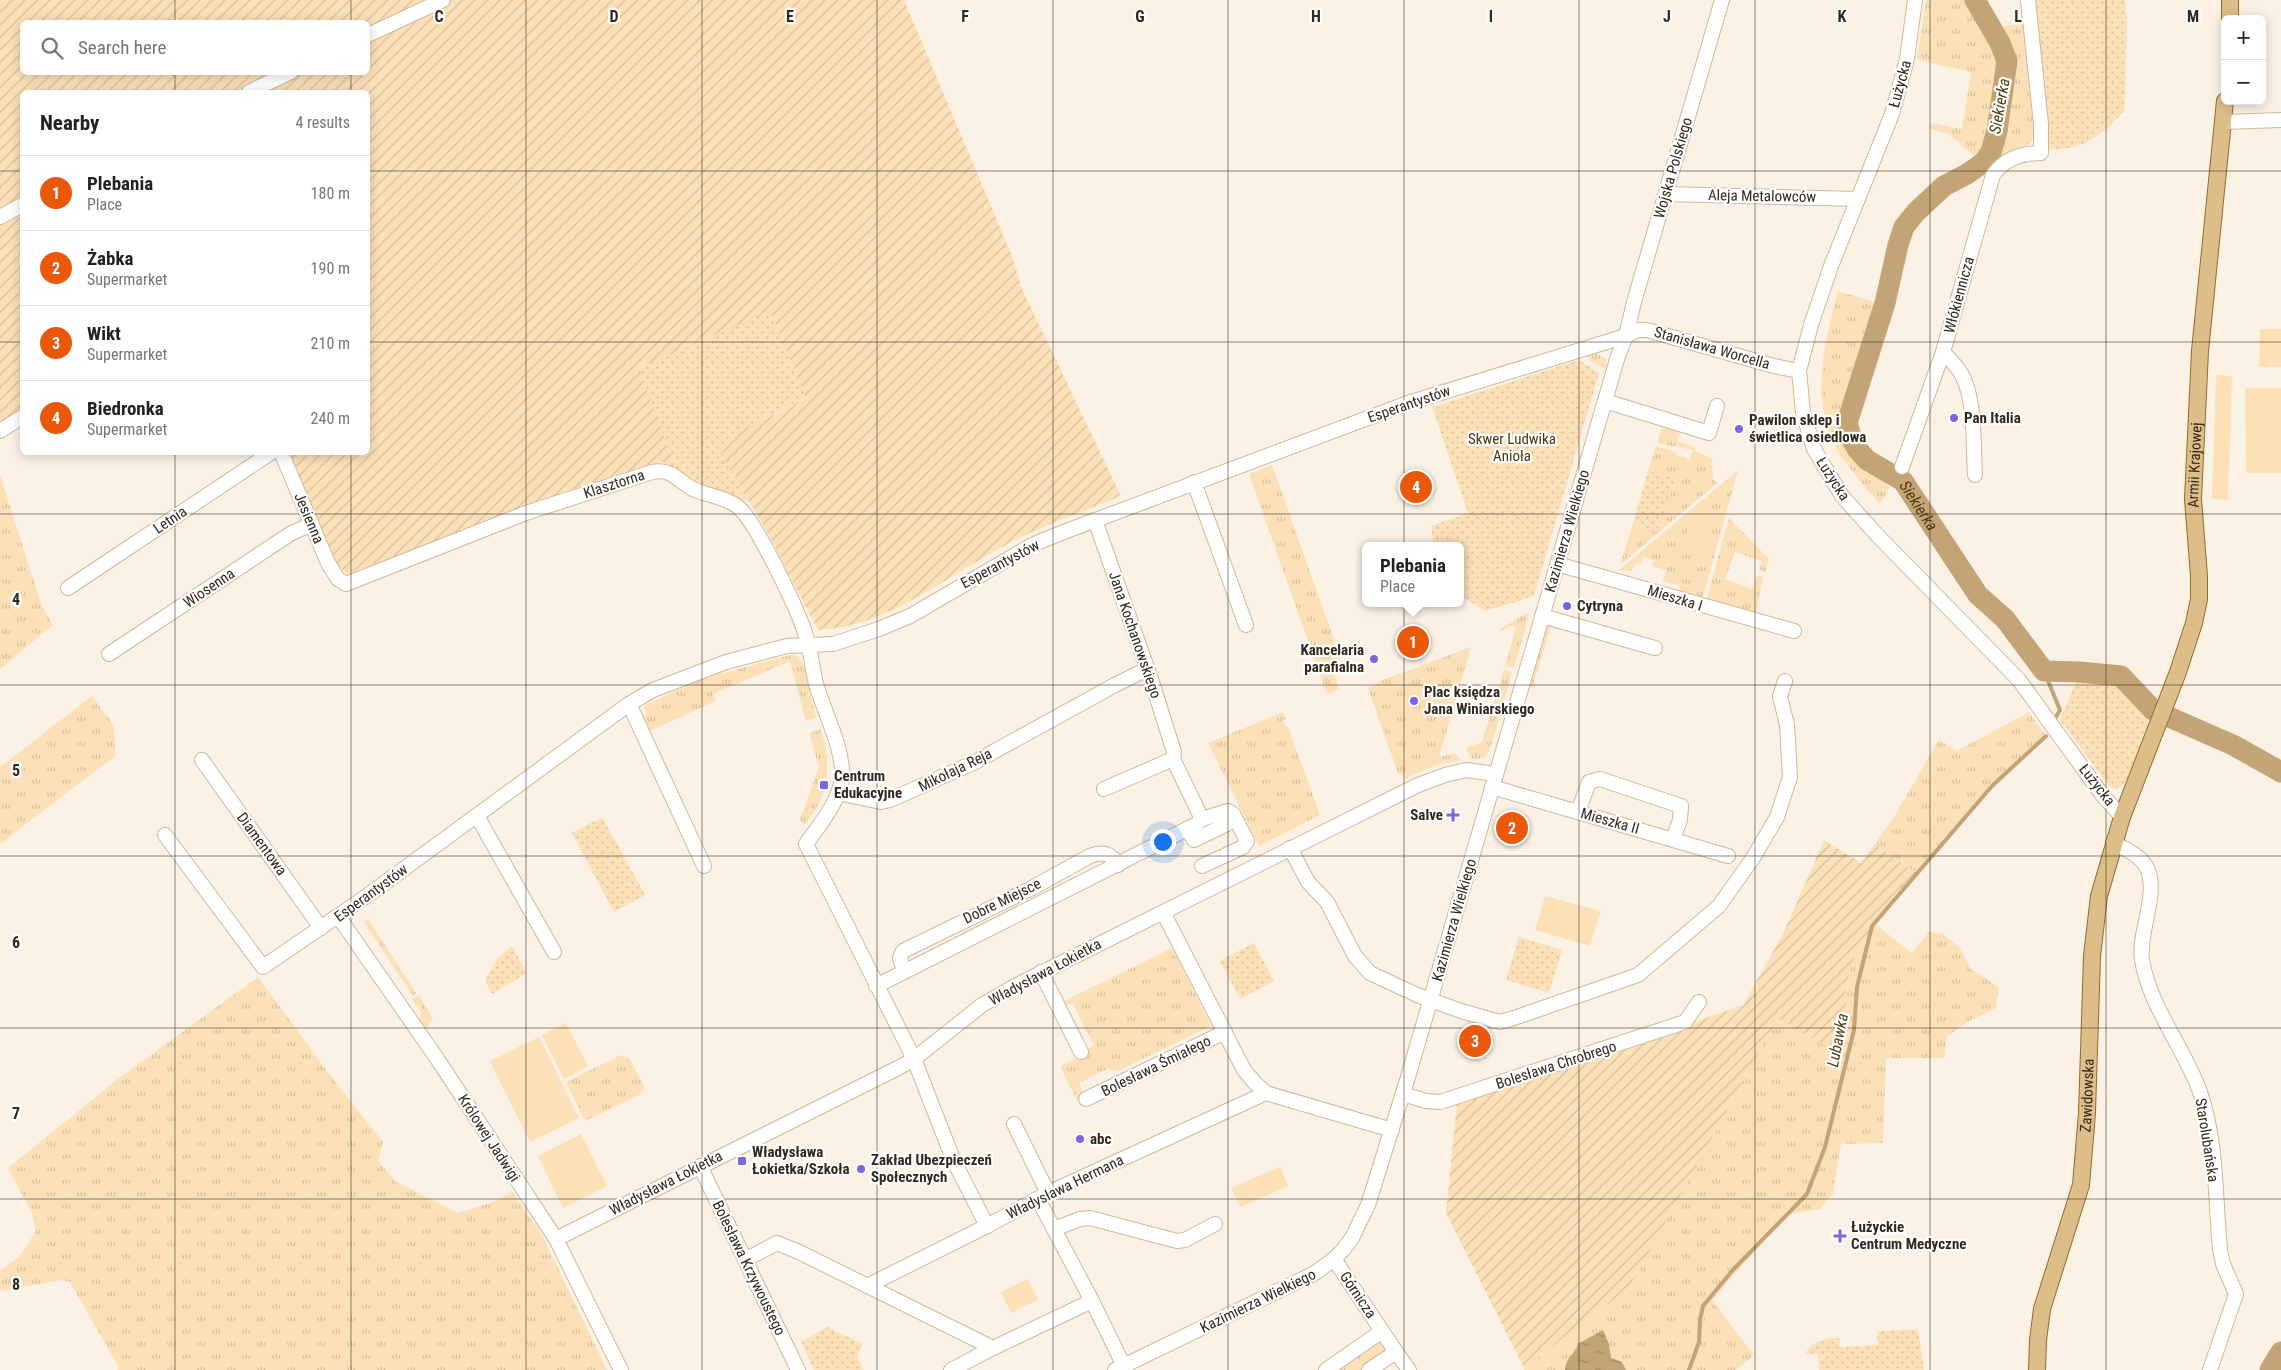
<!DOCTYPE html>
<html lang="en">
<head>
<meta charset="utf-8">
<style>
  body { margin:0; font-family:"Roboto Condensed",sans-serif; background:#f6f6f6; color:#222 }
  .controls { position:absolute; right:15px; top:15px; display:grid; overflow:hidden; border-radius:8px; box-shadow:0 2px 12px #0003 }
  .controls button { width:45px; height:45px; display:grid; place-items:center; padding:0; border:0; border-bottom:1px solid #e0e0e0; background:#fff; color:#222; font:25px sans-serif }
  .you { position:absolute; left:1162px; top:841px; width:18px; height:18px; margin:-12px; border:4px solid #fff; border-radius:50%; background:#1a73e8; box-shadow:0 0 0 8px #1a73e833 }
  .badge { display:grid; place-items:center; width:32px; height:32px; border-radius:50%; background:#ea580c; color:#fff; font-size:16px; font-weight:700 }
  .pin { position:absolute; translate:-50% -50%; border:2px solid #fff; box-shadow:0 1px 5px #0006 }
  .popup { position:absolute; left:1362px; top:542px; width:102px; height:65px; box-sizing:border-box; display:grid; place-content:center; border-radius:8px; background:#fff; filter:drop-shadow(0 1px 4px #0005); font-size:16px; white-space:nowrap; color:#767676 }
  .popup b { font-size:19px; color:#222 }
  .popup::after { content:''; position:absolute; left:50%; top:100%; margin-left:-10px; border:10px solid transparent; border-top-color:#fff }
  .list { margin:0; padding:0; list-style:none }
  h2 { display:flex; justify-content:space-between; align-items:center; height:65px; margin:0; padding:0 20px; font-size:21px }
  h2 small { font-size:16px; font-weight:400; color:#767676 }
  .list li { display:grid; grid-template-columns:32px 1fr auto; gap:15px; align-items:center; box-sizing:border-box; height:75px; padding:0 20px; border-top:1px solid #e0e0e0 }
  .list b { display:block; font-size:19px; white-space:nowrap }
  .list p { margin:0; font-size:16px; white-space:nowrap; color:#767676 }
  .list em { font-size:16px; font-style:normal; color:#767676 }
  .icon { flex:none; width:28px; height:28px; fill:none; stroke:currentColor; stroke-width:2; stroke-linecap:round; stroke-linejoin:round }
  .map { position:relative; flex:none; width:2281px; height:1370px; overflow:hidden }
  .search { position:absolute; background:#fff; box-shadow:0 2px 12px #0003; left:20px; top:20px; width:350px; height:55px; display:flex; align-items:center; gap:12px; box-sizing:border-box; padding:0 18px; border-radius:8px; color:#767676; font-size:19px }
  .panel { position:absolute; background:#fff; box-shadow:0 2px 12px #0003; left:20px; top:90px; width:350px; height:365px; border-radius:8px }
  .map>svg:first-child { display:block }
</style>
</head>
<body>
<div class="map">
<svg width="2281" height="1370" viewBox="0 0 2281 1370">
  <defs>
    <pattern id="grass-tufts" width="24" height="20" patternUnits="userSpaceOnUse" patternTransform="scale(1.25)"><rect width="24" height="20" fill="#fbe0b8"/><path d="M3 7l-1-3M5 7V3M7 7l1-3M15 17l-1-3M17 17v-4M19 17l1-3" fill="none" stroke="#d8c09e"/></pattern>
    <pattern id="park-dots" width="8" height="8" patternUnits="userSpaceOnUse" patternTransform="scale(1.25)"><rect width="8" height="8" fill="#fbe0b8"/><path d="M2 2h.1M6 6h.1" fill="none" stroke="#d8c09e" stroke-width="1.8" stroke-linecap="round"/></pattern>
    <pattern id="garden-furrows" width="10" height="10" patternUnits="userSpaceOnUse" patternTransform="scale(1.25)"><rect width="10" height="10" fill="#fbe0b8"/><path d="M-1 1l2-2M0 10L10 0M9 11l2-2" fill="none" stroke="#d8c09e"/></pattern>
    <pattern id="water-ripples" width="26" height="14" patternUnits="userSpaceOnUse" patternTransform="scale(1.25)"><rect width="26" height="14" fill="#c3a476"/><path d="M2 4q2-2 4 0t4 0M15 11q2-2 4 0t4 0" fill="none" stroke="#9f8660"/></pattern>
  </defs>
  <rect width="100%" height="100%" fill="#fbf2e5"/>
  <!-- grass -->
  <g fill="url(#grass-tufts)">
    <path d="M1926 0H1968C1980 17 1996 36 2000 56 2003 68 1994 127 1990 139 1987 147 1983 153 1978 159L1949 134 1930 129 1931 123 1962 129 1971 72 1917 60Z"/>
    <path d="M2025 23 2035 137 2026 147 1993 166C2002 138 2017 80 2010 52 2008 44 2003 35 2000 27Z"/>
    <path d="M1838 291 1877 303 1854 380 1843 426 1849 446 1860 461 1890 487 1880 504C1866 489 1853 473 1841 456 1808 406 1824 345 1838 291Z"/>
    <path d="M1596 353 1606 359 1607 370 1589 360 1587 354Z"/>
    <path d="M1669 426 1681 429 1677 441 1695 447V451L1712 458 1713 479 1717 483 1620 565 1633 524 1659 532 1675 480 1648 471 1656 446 1676 452 1675 455 1690 460 1693 450 1657 443 1661 430Z"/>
    <path d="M1272 465 1341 659 1331 663 1339 689 1327 694 1249 474Z"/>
    <path d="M1738 470 1702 600 1678 592 1680 586 1663 581 1666 570 1652 566 1654 560 1644 557 1641 564 1635 563 1632 571 1619 570Z"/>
    <path d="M0 475 41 604 53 625 0 669Z"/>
    <path d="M1729 518 1769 559 1765 572 1759 569 1762 561 1735 552 1725 579 1752 589 1757 576 1763 577 1756 613 1706 601Z"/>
    <path d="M1527 613 1529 615 1514 668 1505 666 1516 627 1510 626 1500 632V629Z"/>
    <path d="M1547 625 1551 626 1532 689 1529 688Z"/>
    <path d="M1471 647 1439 757 1455 753 1461 760 1433 766 1404 779 1402 774 1398 773 1368 689 1378 682Z"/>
    <path d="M790 655 798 656 803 664 816 718 806 721 790 661 713 694 716 701 650 731 643 716 647 714 644 708 645 705 701 679Z"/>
    <path d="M1504 670 1512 672 1502 709 1493 706Z"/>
    <path d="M92 696 114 726 115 756 0 844V767Z"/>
    <path d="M1492 710 1501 713 1489 752 1484 758 1471 759 1466 748 1482 742Z"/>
    <path d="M1283 712 1286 719 1283 720 1286 727H1288L1320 815 1259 846 1208 743Z"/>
    <path d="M2029 712 2046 736 1992 786 1918 874 1875 844 1894 817 1939 740 1957 751Z"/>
    <path d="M821 729 827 752V778H823L820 790 823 791 819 804 805 825 800 820 819 767 809 733Z"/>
    <path d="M368 919 416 993 413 996 364 922Z"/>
    <path d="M1874 923 1912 953 1929 932 1943 934 1959 947 1971 969 1999 987 1996 1008 1967 1022 1946 1037 1945 1058H1886L1883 1143 1841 1144 1833 1194 1820 1209 1786 1215 1712 1300 1754 1355 1736 1370H1525L1524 1368 1629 1288 1778 1017 1848 1059C1843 1006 1841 968 1874 923Z"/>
    <path d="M1172 948 1211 1026 1118 1071 1107 1069 1079 1083 1085 1098 1077 1101 1060 1066 1086 1054 1085 1050 1094 1046 1073 1003 1064 1007 1062 1002Z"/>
    <path d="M258 977 329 1074 383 1142 378 1161 396 1182 458 1213 497 1201 512 1191 543 1237 607 1370H117L119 1368 70 1282 63 1280 0 1291V1271L19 1257 36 1231 32 1213 8 1168 118 1079Z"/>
    <path d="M419 995 433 1019 424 1032 417 1021 422 1013 412 999Z"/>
    <path d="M621 1055 629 1058 644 1086 641 1094 585 1121 566 1082Z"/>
    <path d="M1379 1340 1387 1351 1363 1370H1335Z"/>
  </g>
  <!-- park -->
  <g fill="url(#park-dots)">
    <path d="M2034 0H2125L2127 18 2125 110C2099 137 2085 150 2045 150Z"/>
    <path d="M770 311 806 398 763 419 721 453 748 501 699 486 676 469 639 368Z"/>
    <path d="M1579 360 1599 373 1534 596 1485 611 1461 596 1460 546H1434L1431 526 1468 513 1432 407Z"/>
    <path d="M1648 471 1675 479 1659 532 1633 524Z"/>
    <path d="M2076 682 2115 684 2151 719 2128 781 2116 789 2109 786 2060 720Z"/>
    <path d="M602 817 645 895 614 912 572 833Z"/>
    <path d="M1519 937 1562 950 1549 993 1506 980Z"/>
    <path d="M1254 943 1274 981 1240 999 1220 961Z"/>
    <path d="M512 946 527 973 492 994 485 981 497 959Z"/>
    <path d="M827 1327 863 1344 857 1357 864 1370H814L801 1342Z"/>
    <path d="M1918 1329 1924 1370H1819L1818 1354H1805C1812 1341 1825 1338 1840 1338L1839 1347 1878 1345 1877 1331Z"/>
  </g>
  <!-- garden -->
  <g fill="url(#garden-furrows)" fill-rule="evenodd">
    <path d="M0 0H904L1012 256 1022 289 1121 496C1079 513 1035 528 995 551 940 581 883 628 818 630L766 530 721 454 741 431 806 398 770 311 639 368 676 469 663 462 640 467 347 574 332 560 287 453 368 452V92H22V410L0 424ZM22 22H368V72H22Z"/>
    <path d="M1824 840 1861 863 1875 844 1918 874C1854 945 1838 960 1848 1059L1778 1018 1629 1288 1524 1368 1446 1213 1457 1102 1606 1053 1743 1005 1783 934Z"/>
  </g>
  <!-- pitch -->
  <g fill="#fbe0b8">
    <path d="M2260 329H2281V367H2259Z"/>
    <path d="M2216 375 2232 376 2228 500 2212 499Z"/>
    <path d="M2245 388H2281V473H2246Z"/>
    <path d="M1693 514 1713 520 1701 557 1681 551Z"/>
    <path d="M1545 896 1601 911 1590 946 1535 930Z"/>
    <path d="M566 1023 588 1066 564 1079 542 1035Z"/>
    <path d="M539 1037 579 1118 530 1142 490 1061Z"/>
    <path d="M581 1134 607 1186 563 1208 538 1156Z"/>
    <path d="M1280 1167 1288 1186 1240 1207 1231 1188Z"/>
    <path d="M1028 1279 1038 1300 1011 1313 1001 1292Z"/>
  </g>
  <!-- water -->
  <path fill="url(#water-ripples)" d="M1603 1330 1609 1344 1611 1358 1622 1362 1626 1370H1565C1566 1357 1575 1354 1578 1344Z"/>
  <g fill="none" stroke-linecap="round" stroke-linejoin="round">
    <!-- stream -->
    <g stroke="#c3a476" stroke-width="4">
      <path d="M2044 671 2060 710 2056 717"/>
      <path d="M1689 1370 1699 1342 1700 1320 1703 1306 1732 1271 1807 1194 1825 1147 1854 1030 1857 987 1872 926 1992 786 2046 736"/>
    </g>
    <!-- river -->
    <g stroke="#c3a476" stroke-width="21">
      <path id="s1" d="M1975 0 2000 43 2007 61 1997 131 1991 152 1984 162 1967 174 1944 186 1916 212 1904 227 1898 245 1885 303 1847 423 1852 440 1858 450 1867 460 1903 481 1978 595 2005 619 2044 671 2080 672 2121 676 2153 710 2233 745 2281 772"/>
      <path d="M2270 1370 2281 1352"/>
    </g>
    <!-- minor casing -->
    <g stroke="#ceb899" stroke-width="16">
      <g id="minor">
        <path d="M1915 0 1907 59 1892 114 1831 266 1811 325 1799 371 1803 412 1814 449 1842 496 1877 535 2019 680 2103 796 2122 817"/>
        <path d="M368 35 443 0"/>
        <path d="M249 92 291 72"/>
        <path d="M2223 122 2281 120"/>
        <path d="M1666 194 1858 199"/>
        <path d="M0 217 22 205"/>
        <path d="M1943 352C1949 359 1956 365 1961 373 1976 399 1973 445 1975 475"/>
        <path d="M1605 401 1709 433 1717 406"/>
        <path d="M0 431 22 417"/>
        <path d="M281 452 328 563 338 579 346 584 526 513 652 472C673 468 678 482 695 490 709 496 725 497 737 506 755 519 799 612 806 636 811 651 812 668 816 684 824 712 844 749 842 778 839 803 819 825 806 844L914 1059 953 1159 987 1226"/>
        <path d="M1902 467 1943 352 1993 175C2005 158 2022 153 2041 153V124L2028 0"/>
        <path d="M1194 482 1246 625"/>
        <path d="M1095 520 1152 682 1174 752 1173 759"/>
        <path d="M1557 564 1794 631"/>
        <path d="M68 588 272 452"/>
        <path d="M1542 616 1655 648"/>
        <path d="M109 654 290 534 311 524"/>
        <path d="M629 704 704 866"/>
        <path d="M202 760 321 928"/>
        <path d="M1492 787 1728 856"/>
        <path d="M838 793 881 802 890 800 975 762 1113 686 1147 669"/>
        <path d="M1578 812 1589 782 1600 779 1681 806 1680 820 1673 839"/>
        <path d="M477 816 554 952"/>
        <path d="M1187 829 1194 840 1227 824"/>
        <path d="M165 835 263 967 364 898 629 704 653 690 726 662 787 646 833 644 879 629 910 616 1034 544 1069 530 1408 403 1626 336 1637 330H1647L1774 366 1799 371"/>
        <path d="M2113 843C2126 849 2142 856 2148 870 2158 896 2138 933 2142 960 2150 1008 2184 1047 2200 1092 2217 1141 2215 1197 2220 1249L2223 1264 2236 1294 2210 1370"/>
        <path d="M1290 848 1308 882 1327 902 1355 956 1370 973 1417 995 1461 1011 1500 1022 1514 1018 1638 975 1719 906 1753 858 1777 817 1790 777 1787 725 1780 696 1785 681"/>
        <path d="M1202 866 1243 847 1247 841 1233 814 1228 811 1202 819"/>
        <path d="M1163 912 1244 1070 1255 1083 1266 1093 1392 1130"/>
        <path d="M338 916 438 1060 556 1239 621 1370"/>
        <path d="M904 971 900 958 903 951 1030 889 1090 856C1102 851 1111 853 1118 865"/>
        <path d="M1041 972 1081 1052"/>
        <path d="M876 986 1195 825 1202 819 1173 759 1104 789"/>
        <path d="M1403 1094 1426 1101 1440 1102 1685 1022 1699 1002"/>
        <path d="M1086 1099 1225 1032"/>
        <path d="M1014 1124 1048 1193"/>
        <path d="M700 1166 798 1370"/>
        <path d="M1038 1199 1092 1301"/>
        <path d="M1054 1229 1080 1219 1090 1218 1177 1241 1185 1240 1215 1224"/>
        <path d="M556 1239 898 1068 914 1059 982 1005 1017 985 1418 785 1445 775 1466 770 1496 774"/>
        <path d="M1334 1259 1382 1331"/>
        <path d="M745 1260 777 1243 799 1252 993 1348 1092 1301 1124 1366"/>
        <path d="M867 1286 987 1226 1048 1193 1266 1093"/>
        <path d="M1396 1352 1409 1370"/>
        <path d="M951 1370 993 1348"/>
        <path d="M1115 1370 1315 1273 1334 1259 1343 1250 1352 1238 1368 1205 1408 1077 1618 356 1626 336 1634 302 1722 0"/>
        <path d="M1326 1370 1382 1331 1396 1352 1369 1370"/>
      </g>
    </g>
    <!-- major casing -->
    <g stroke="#926c2f" stroke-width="18">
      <g id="major">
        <path d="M2230 19V0"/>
        <path id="s2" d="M2037 1370 2038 1340 2042 1309 2081 1185 2087 1113 2092 956 2099 896 2122 817 2178 672 2194 623 2199 599V576L2193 499 2200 351 2225 101"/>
      </g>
    </g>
    <!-- minor -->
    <use href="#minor" stroke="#fff" stroke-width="14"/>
    <!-- major -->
    <use href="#major" stroke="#ddbd88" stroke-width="16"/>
  </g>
  <!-- grid -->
  <path fill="none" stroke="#31281c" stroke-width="1" stroke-opacity="0.55" d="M175 0V22M351 0V22M526 0V1370M702 0V1370M877 0V1370M1053 0V1370M1228 0V1370M1404 0V1370M1579 0V1370M1755 0V1370M1930 0V1370M2106 0V1370M175 72V92M351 72V92M0 171H22M368 171H2281M0 342H22M368 342H2281M175 452V1370M351 452V1370M0 514H2281M0 685H2281M0 856H2281M0 1028H2281M0 1199H2281"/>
  <!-- markers -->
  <g fill="#7966e1" stroke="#fff" stroke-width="2">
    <circle cx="1954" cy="418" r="5"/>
    <circle cx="1739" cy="429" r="5"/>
    <circle cx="1567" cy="606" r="5"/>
    <circle cx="1374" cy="659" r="5"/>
    <circle cx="1414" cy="701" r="5"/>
    <rect x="819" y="780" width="10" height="10" rx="2.5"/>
    <path d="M1450.5 807.5h5v5h5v5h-5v5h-5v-5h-5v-5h5z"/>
    <circle cx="1080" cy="1139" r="5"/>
    <rect x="737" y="1156" width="10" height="10" rx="2.5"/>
    <circle cx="861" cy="1169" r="5"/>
    <path d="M1837.5 1228.5h5v5h5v5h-5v5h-5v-5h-5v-5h5z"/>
  </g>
  <g text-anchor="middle" stroke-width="4.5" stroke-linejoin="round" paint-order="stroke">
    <!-- street labels -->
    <g font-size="15" fill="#31281c" stroke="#fff">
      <text transform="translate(1900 84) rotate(-75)" y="5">Łużycka</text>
      <text transform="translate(1673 168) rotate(-74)" y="5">Wojska Polskiego</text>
      <text transform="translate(1762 196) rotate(1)" y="5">Aleja Metalowców</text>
      <text transform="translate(1959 295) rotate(-75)" y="5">Włókiennicza</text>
      <text transform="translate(1712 348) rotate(16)" y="5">Stanisława Worcella</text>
      <text transform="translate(1409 404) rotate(-19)" y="5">Esperantystów</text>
      <text dy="5" stroke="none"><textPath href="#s2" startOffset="929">Armii Krajowej</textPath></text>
      <text transform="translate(1833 479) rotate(57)" y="5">Łużycka</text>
      <text transform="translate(614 484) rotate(-18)" y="5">Klasztorna</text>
      <text transform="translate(309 518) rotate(67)" y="5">Jesienna</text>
      <text transform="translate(170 520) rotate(-34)" y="5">Letnia</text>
      <text transform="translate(1567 531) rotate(-74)" y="5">Kazimierza Wielkiego</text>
      <text transform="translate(1000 564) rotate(-28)" y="5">Esperantystów</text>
      <text transform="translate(209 588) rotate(-34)" y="5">Wiosenna</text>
      <text transform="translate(1675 598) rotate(17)" y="5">Mieszka I</text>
      <text transform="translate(1135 635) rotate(71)" y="5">Jana Kochanowskiego</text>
      <text transform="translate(955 770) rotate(-26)" y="5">Mikołaja Reja</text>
      <text transform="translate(2097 785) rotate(52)" y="5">Łużycka</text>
      <text transform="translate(1610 821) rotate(16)" y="5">Mieszka II</text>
      <text transform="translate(262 844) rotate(54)" y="5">Diamentowa</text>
      <text transform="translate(371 893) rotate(-36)" y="5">Esperantystów</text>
      <text transform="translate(1002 901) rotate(-26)" y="5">Dobre Miejsce</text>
      <text transform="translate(1454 920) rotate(-74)" y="5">Kazimierza Wielkiego</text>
      <text transform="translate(1045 972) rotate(-28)" y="5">Władysława Łokietka</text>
      <text transform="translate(1556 1065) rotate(-18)" y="5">Bolesława Chrobrego</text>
      <text transform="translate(1156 1066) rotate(-26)" y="5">Bolesława Śmiałego</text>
      <text dy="5" stroke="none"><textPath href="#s2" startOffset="281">Zawidowska</textPath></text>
      <text transform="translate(489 1138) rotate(57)" y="5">Królowej Jadwigi</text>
      <text transform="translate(2207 1140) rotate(81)" y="5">Starolubańska</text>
      <text transform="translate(666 1183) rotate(-27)" y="5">Władysława Łokietka</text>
      <text transform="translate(1065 1187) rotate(-26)" y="5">Władysława Hermana</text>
      <text transform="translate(749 1268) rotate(64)" y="5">Bolesława Krzywoustego</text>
      <text transform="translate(1358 1295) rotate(56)" y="5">Górnicza</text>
      <text transform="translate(1258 1301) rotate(-26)" y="5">Kazimierza Wielkiego</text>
    </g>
    <!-- poi labels -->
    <g font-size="15" font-weight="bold" fill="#31281c" stroke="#fff" text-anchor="start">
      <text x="1964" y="423">Pan Italia</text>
      <text x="1749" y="425">Pawilon sklep i<tspan x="1749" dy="17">świetlica osiedlowa</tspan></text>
      <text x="1577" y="611">Cytryna</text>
      <text x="1364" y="655" text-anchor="end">Kancelaria<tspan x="1364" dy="17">parafialna</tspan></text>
      <text x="1424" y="697">Plac księdza<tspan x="1424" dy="17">Jana Winiarskiego</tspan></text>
      <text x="834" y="781">Centrum<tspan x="834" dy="17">Edukacyjne</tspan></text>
      <text x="1443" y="820" text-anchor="end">Salve</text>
      <text x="1090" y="1144">abc</text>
      <text x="752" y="1157">Władysława<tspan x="752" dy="17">Łokietka/Szkoła</tspan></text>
      <text x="871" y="1165">Zakład Ubezpieczeń<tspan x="871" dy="17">Społecznych</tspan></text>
      <text x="1851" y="1232">Łużyckie<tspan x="1851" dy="17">Centrum Medyczne</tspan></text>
    </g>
    <!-- park labels -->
    <g font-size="15" fill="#4b350f" stroke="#fff">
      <text x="1512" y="444">Skwer Ludwika<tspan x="1512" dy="17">Anioła</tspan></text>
    </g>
    <!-- water labels -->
    <g font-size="16" font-style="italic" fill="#513a15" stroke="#fff">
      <text transform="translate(1999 106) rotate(-80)" y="6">Siekierka</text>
      <text dy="6" stroke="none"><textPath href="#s1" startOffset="596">Siekierka</textPath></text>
      <text transform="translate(1837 1040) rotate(-79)" y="6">Lubawka</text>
    </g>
  </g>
  <g font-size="16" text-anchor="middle" font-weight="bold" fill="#31281c" stroke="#fff" stroke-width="4.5" stroke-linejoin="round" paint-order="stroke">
    <text x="439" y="22">C</text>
    <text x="614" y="22">D</text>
    <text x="790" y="22">E</text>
    <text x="965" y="22">F</text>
    <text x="1140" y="22">G</text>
    <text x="1316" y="22">H</text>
    <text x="1491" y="22">I</text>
    <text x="1667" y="22">J</text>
    <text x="1842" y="22">K</text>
    <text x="2018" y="22">L</text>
    <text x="2193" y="22">M</text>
    <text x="16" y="605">4</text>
    <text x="16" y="776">5</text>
    <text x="16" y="948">6</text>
    <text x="16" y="1119">7</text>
    <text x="16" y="1290">8</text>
  </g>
</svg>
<div class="controls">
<button>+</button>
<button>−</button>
</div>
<div class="you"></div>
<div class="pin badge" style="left:1413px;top:642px">1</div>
<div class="popup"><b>Plebania</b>Place</div>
<div class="pin badge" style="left:1512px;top:828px">2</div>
<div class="pin badge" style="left:1475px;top:1041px">3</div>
<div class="pin badge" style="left:1416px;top:487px">4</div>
<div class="search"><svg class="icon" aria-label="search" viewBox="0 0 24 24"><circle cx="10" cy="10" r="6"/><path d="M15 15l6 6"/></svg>Search here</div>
<section class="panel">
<h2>Nearby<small>4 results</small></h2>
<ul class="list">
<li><span class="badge">1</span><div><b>Plebania</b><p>Place</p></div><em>180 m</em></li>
<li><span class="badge">2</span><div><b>Żabka</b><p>Supermarket</p></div><em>190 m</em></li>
<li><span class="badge">3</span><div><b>Wikt</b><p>Supermarket</p></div><em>210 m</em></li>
<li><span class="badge">4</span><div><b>Biedronka</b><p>Supermarket</p></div><em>240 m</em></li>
</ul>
</section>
</div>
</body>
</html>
